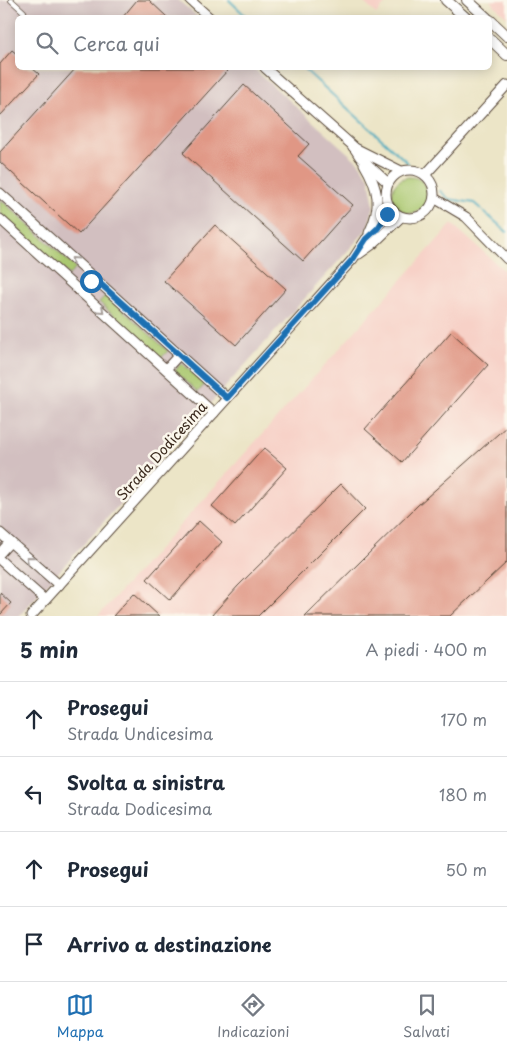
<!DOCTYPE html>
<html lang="it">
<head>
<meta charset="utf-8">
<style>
  body { margin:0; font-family:"Playpen Sans",sans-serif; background:#f2f2f3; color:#1f2937 }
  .stop { position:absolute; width:15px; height:15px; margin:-11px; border:4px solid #1f6fb2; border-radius:50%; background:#fff }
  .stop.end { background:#1f6fb2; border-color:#fff; box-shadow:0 1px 5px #0008 }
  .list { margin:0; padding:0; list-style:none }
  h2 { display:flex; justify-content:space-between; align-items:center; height:65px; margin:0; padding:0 20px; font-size:21px }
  h2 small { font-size:16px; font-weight:400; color:#747a83 }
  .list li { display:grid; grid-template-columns:32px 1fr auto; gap:15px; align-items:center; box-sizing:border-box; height:75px; padding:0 20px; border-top:1px solid #e0e1e3 }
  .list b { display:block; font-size:19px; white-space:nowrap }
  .list p { margin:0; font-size:16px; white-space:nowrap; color:#747a83 }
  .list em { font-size:16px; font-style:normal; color:#747a83 }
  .icon { flex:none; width:28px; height:28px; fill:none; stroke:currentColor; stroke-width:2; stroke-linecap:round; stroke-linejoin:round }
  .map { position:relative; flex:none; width:507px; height:616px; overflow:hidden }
  .search { position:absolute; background:#fff; box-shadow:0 2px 12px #0003; left:15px; right:15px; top:15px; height:55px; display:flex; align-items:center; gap:12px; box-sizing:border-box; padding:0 18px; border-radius:8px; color:#747a83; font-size:19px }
  .sheet { height:365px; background:#fff }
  nav { display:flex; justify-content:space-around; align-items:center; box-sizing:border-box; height:70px; border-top:1px solid #e0e1e3; background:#fff; font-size:14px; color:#747a83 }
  nav a { display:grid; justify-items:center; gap:2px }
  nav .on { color:#1f6fb2 }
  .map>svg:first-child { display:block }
</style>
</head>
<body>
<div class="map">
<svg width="507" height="616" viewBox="0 0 507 616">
  <rect width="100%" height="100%" fill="#fbf7ec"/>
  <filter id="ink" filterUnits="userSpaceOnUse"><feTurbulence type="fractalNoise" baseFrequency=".02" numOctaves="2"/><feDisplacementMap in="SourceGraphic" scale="10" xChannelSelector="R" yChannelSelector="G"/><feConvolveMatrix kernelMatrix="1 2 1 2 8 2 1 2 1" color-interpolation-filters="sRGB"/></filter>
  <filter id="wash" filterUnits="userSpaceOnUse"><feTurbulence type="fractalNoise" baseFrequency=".0096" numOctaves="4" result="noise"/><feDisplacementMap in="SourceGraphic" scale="20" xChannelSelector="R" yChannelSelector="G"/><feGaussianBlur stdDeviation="1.12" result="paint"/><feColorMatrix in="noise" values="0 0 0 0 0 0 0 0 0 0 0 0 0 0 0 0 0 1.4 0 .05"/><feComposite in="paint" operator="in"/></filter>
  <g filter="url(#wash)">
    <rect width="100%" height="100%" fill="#ece5c7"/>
    <!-- built -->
    <g fill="#f7d1c7">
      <path d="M361 0H389L376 14Z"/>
      <path d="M496 0H507V17L490 1Z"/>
      <path d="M452 224 507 273V616H98Z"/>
    </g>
    <!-- industrial -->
    <path fill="#d2bfc0" d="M0 0H178L198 17 18 18V68H253L359 163 369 178 374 206 368 226 362 235 19 616H0Z"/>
    <!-- green -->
    <g fill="#aac86f" stroke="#727946">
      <circle cx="410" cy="195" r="18"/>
      <path d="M0 199 76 268 69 275 0 213Z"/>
      <path d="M106 295 168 351 161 358 99 302Z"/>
      <path d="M181 363 205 384 198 392 175 371Z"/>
    </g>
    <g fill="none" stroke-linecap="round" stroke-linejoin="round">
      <!-- stream -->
      <g stroke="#3fa9bf" stroke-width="2">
        <path d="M229 0 248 18"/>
        <path d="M303 68 408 163"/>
        <path d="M440 191 449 199 474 203 507 232"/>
      </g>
    </g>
    <g id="blocks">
      <!-- building -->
      <g fill="#e09785">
        <path d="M137 0H149L168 18H122Z"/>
        <path d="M12 50 18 55V68H32L39 74 0 116V64Z"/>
        <path d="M76 68H223L227 71 79 234 0 162V152Z"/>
        <path d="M244 85 309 144 298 156 353 205 303 261 183 153Z"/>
        <path d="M215 225 286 289 236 345 164 281Z"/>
        <path d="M451 332 488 365 402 462 365 429Z"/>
        <path d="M507 426V562L450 616H305L418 505Z"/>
        <path d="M264 448 287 468 235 526 212 506Z"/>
        <path d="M341 484 365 509 258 616H211L238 586Z"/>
        <path d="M199 521 222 542 170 600 147 579Z"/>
        <path d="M0 593 11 603 0 615Z"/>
        <path d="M134 593 159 616H113Z"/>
      </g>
    </g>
  </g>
  <g filter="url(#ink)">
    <use href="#blocks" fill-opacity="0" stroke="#564637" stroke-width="1"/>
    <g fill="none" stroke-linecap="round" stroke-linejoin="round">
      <!-- service casing -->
      <g stroke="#564637" stroke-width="6">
        <path id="service" d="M11 0 24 12"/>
      </g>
      <!-- minor casing -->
      <g stroke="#564637" stroke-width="11">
        <g id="minor">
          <path d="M190 0 210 18"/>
          <path d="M265 68 353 146 360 157 388 183"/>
          <path d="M353 147 401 171"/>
          <path d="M364 164C379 189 382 206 369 233"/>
          <circle cx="410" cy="194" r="24"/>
          <path d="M425 175 507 85"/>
          <path d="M0 193 227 398"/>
          <path d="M434 198 466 217 507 259"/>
          <path d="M0 219 214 413"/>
          <path d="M359 254 373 244 401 217"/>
          <path d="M81 292 94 278"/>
          <path d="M166 369 179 355"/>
          <path d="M0 533 59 585"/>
          <path d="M0 553 10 542"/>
          <path d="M0 560 45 600"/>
          <path d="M31 616 353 259 366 239 383 221 389 207"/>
        </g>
      </g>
      <!-- tertiary casing -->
      <g stroke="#564637" stroke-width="12">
        <g id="tertiary">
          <path d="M446 0 466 18"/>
          <path d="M467 0 487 18"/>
          <path d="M490 20 507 36"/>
          <path d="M490 39 507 55"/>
        </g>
      </g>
      <!-- service -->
      <use href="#service" stroke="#fff" stroke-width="4.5"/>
      <!-- minor -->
      <use href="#minor" stroke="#fff" stroke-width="9"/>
      <!-- tertiary -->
      <use href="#tertiary" stroke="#fff" stroke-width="10"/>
    </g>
    <!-- one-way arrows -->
    <defs><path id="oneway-chevron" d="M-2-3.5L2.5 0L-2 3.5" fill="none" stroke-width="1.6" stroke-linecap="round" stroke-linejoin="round" transform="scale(1.25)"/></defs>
    <g stroke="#a79f9a">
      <use href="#oneway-chevron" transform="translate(74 260) rotate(-138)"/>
      <use href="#oneway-chevron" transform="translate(101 310) rotate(42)"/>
      <use href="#oneway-chevron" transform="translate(29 559) rotate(-139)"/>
    </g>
  </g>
  <g fill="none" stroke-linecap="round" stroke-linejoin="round" filter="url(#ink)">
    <!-- route -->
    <path stroke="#1f6fb2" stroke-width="6" d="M91 281 94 278 227 398 353 259 366 239 378 228 387 214"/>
  </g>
  <g text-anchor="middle" stroke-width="5" stroke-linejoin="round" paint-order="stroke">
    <!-- street labels -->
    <g font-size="14" fill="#3b2a1e" stroke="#fbf7ec">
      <text transform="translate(162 451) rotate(-48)" y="5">Strada Dodicesima</text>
    </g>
  </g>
</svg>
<div class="stop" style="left:91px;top:281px"></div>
<div class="stop end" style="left:387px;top:214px"></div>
<div class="search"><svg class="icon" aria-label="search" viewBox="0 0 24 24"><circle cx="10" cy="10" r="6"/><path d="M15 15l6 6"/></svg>Cerca qui</div>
</div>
<section class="sheet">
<h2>5 min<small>A piedi · 400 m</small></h2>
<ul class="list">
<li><svg class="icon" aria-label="ahead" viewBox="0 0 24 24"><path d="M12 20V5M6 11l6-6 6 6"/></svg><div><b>Prosegui</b><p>Strada Undicesima</p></div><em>170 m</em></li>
<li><svg class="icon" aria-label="left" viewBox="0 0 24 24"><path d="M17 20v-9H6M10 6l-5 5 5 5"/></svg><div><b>Svolta a sinistra</b><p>Strada Dodicesima</p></div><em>180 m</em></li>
<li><svg class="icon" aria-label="ahead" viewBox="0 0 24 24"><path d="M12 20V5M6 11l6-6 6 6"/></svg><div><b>Prosegui</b></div><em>50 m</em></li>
<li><svg class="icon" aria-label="arrive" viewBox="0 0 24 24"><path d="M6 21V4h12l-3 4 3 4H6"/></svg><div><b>Arrivo a destinazione</b></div></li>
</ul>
</section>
<nav>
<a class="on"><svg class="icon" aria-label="map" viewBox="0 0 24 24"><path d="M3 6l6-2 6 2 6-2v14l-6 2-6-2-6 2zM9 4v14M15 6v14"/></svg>Mappa</a>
<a><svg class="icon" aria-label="directions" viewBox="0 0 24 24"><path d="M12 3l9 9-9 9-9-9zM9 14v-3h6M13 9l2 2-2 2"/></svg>Indicazioni</a>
<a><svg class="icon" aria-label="saved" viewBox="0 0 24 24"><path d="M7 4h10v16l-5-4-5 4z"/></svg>Salvati</a>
</nav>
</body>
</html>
